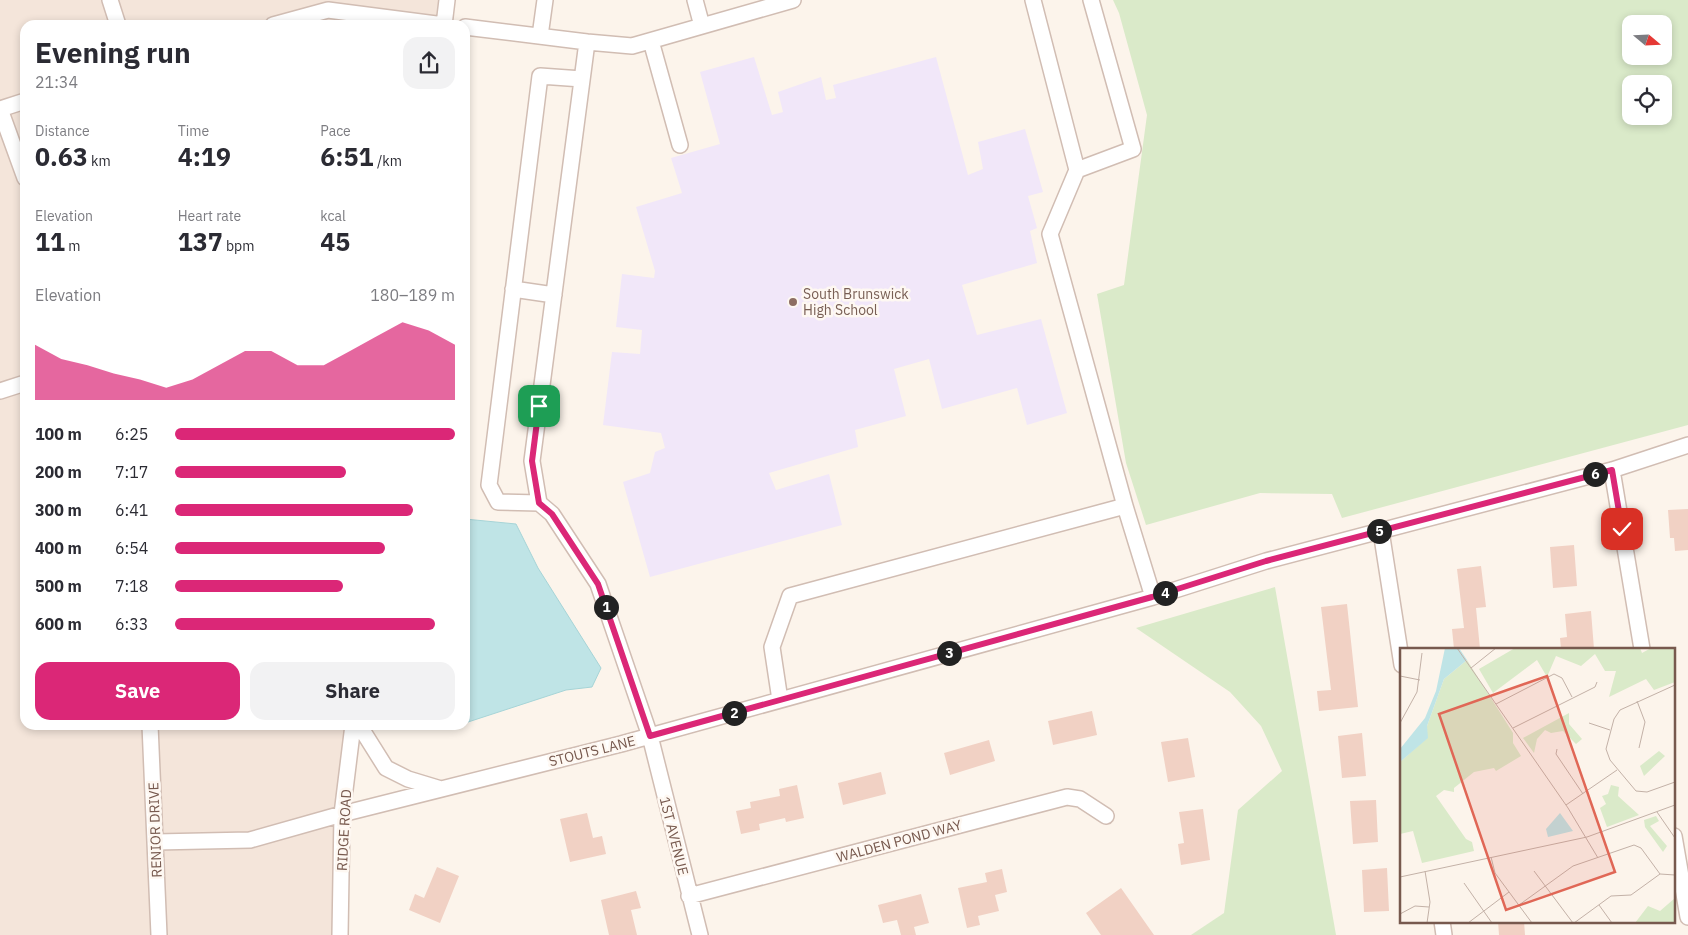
<!DOCTYPE html>
<html lang="en">
<head>
<meta charset="utf-8">
<style>
	body { margin:0; font-family:"IBM Plex Sans",sans-serif; background:#f2f2f3; color:#2b2b33; height:100vh; display:flex; flex-direction:column; font-size:19px; white-space:nowrap }
	* { box-sizing:border-box; margin:0 }
	p { font-size:16px; color:#7c7c81 }
	.icon { flex:none; width:28px; height:28px; fill:none; stroke:currentColor; stroke-width:2; stroke-linecap:round; stroke-linejoin:round }
	.map { position:relative; flex:1; overflow:hidden }
	.sheet { position:absolute; left:20px; top:20px; width:450px; height:710px; display:flex; flex-direction:column; background:#fff; border-radius:15px; box-shadow:0 2px 8px #0003 }
	.sheet>* { flex:none }
	.needle { width:32px; rotate:109deg }
	.fabs { position:absolute; left:1622px; top:15px; display:grid; gap:10px }
	.fabs a { display:grid; place-items:center; width:50px; height:50px; border-radius:10px; background:#fff; box-shadow:0 2px 8px #0003; font-size:25px }
	.pin { position:absolute; display:grid; place-items:center; width:42px; height:42px; color:#fff; margin:-21px; border-radius:10px; box-shadow:0 2px 8px #0006 }
	.km { position:absolute; width:25px; height:25px; margin:-12px; border-radius:50%; background:#222; color:#fff; font-size:14px; line-height:25px; text-align:center }
	.round { display:grid; place-items:center; flex:none; width:52px; height:52px; border-radius:15px; background:#f2f2f3 }
	.summary { display:flex; align-items:center; justify-content:space-between; height:85px; padding:0 15px }
	h1 { font-size:28px; font-weight:700; line-height:38px }
	.figures { display:grid; grid-template-columns:repeat(3,1fr); gap:8px; height:85px; padding:5px 15px }
	.figures div { display:grid; align-content:center }
	.figures b { font-size:25px; font-weight:700 }
	.figures small { font-size:14px; font-weight:400 }
	.figures p { font-size:14px }
	.chart { height:140px; padding:10px 15px }
	.chart p { display:flex; justify-content:space-between }
	.chart svg { width:100%; height:90px; margin-top:5px; fill:#db2777; opacity:.7 }
	.cta { display:flex; gap:10px; margin-top:auto; padding:10px 15px }
	.cta a { flex:1; height:58px; border-radius:15px; background:#db2777; color:#fff; font-size:20px; font-weight:700; line-height:58px; text-align:center }
	.cta a+a { background:#f2f2f3; color:#2b2b33 }
	ul { padding:0 15px; list-style:none; font-size:16px }
	li { display:grid; grid-template-columns:80px 60px 1fr; align-items:center; height:38px }
	li i { height:12px; border-radius:6px; background:#db2777 }
	.map>svg:first-child { display:block }
	.residential { fill:#f4e5da }
	.education { fill:#f1e7f9 }
	.green { fill:#daeac9; fill-rule:evenodd }
	.water { fill:#bfe4e6; stroke:#a6d4d7 }
	.building { fill:#f1d1c4 }
	.lines { fill:none; stroke-linecap:round; stroke-linejoin:round }
	.minor-casing { stroke:#d1bdb3; stroke-width:18 }
	.minor { stroke:#fff; stroke-width:15 }
	.route-casing { stroke:#fff; stroke-width:10 }
	.route { stroke:#db2777; stroke-width:6 }
	.education-dot { fill:#8d6e63; stroke:#fef8f2; stroke-width:2 }
	.labels { text-anchor:middle; dominant-baseline:central; stroke-width:5; stroke-linejoin:round; paint-order:stroke }
	.education-label { font-size:14px; fill:#785e54; stroke:#fef8f2; text-anchor:start }
	.street-label { font-size:14px; fill:#77594e; stroke:#fef8f2 }
	.inset-road { fill:none; stroke:#c3b1a7; stroke-width:1 }
	.view { fill:#e06756; fill-opacity:0.15; stroke:#e06756; stroke-width:2.5 }
	.inset-edge { fill:none; stroke:#77594e; stroke-width:2.5 }
</style>
</head>
<body>
<div class="map">
<svg width="1688" height="935" viewBox="0 0 1688 935">
	<rect width="100%" height="100%" fill="#fcf4eb"/>
	<path class="residential" d="M0,0H447L444,25H25V725H354L340,935H0Z"/>
	<path class="education" d="M754,57L772,115L783,112L778,92L821,77L826,100L836,98L833,85L936,57L968,175L983,169L978,142L1025,129L1043,192L1028,196L1037,228L1030,231L1037,263L962,285L977,335L1041,319L1067,413L1027,425L1017,388L942,409L929,359L894,369L906,416L855,430L858,447L769,473L776,490L829,474L842,525L650,577L623,482L650,473L655,452L665,448L661,433L603,425L612,352L640,354L642,330L616,327L622,274L654,278L655,271L636,207L682,193L671,158L720,144L700,72Z"/>
	<path class="green" d="M1113,0H1688V425L1342,518L1332,494L1260,493L1146,525L1126,463L1097,294L1124,285L1147,115L1119,13ZM1631,24H1664V56H1631ZM1631,84H1664V116H1631Z
		M1275,587L1336,935H1191L1224,913L1238,810L1282,771L1261,726L1230,692L1136,628Z"/>
	<path class="water" d="M465,519L516,524L538,568L601,668L592,687L566,690L465,723Z"/>
	<path class="building" d="M1688,509V550L1675,551L1674,538H1670L1668,510Z
		M1574,545L1577,586L1553,588L1550,547Z
		M1481,566L1486,607L1476,608L1480,649H1454L1452,629L1464,628L1457,569Z
		M1347,604L1358,707L1319,711L1317,691L1331,690L1321,607Z
		M1591,611L1594,649H1561L1560,638L1567,637L1565,614Z
		M1092,711L1097,735L1053,745L1048,721Z
		M1362,733L1366,776L1342,778L1338,736Z
		M1188,738L1195,777L1168,782L1161,742Z
		M989,740L995,761L950,775L944,753Z
		M881,772L886,794L843,805L838,783Z
		M797,785L804,818L786,822L785,818L759,824L760,830L741,834L736,811L751,808L750,802L780,796L779,789Z
		M1376,800L1378,842L1353,844L1350,801Z
		M1203,809L1210,860L1181,865L1178,844L1184,843L1179,812Z
		M587,813L593,838L602,836L606,854L570,862L560,819Z
		M437,867L459,876L440,923L409,910L415,894L424,898Z
		M1387,868L1389,911L1364,912L1362,870Z
		M1002,869L1007,892L995,895L999,911L978,916L980,925L967,928L958,888L987,882L985,873Z
		M1121,888L1154,935H1101L1086,913Z
		M636,891L641,908L631,910L637,935H609L601,900Z
		M921,894L929,923L914,927L916,935H901L897,920L883,923L878,905Z
		M1498,921H1524L1525,935H1499Z"/>
	<g class="lines">
		<defs>
			<path id="minor" d="M110,0L118,25
				M695,0L702,26
				M1033,0L1077,170L1050,234L1125,506L1153,597
				M273,25L328,10L444,25
				M444,25L447,0
				M465,27L587,42L532,461L539,503
				M540,36L545,0
				M651,41L680,145
				M587,42L632,46L793,0
				M582,79L540,76L489,485L498,502L539,503L552,514L598,584L650,736L700,935
				M0,109L25,178
				M0,109L25,101
				M1077,170L1133,149L1091,0
				M513,289L554,295
				M0,391L25,383
				M1612,470L1642,649
				M1381,531L1402,665
				M780,700L772,647L790,596L1125,506
				M150,725L159,935
				M359,725L386,768L408,779L441,789
				M1674,836L1688,917
				M156,842L250,840L342,814L621,744L1153,597L1266,561L1612,470L1688,445
				M689,896L1067,797L1080,799L1106,816
				M1442,921L1444,935
				M340,935L342,814L353,725"/>
		</defs>
		<use href="#minor" class="minor-casing"/>
		<use href="#minor" class="minor"/>
	</g>
	<g class="lines">
		<defs>
			<path id="route" d="M539,406L532,461L539,503L552,514L598,584L650,736L1152,597L1266,561L1612,470L1622,529"/>
		</defs>
		<use href="#route" class="route-casing"/>
		<use href="#route" class="route"/>
	</g>
	<circle class="education-dot" cx="793" cy="302" r="5"/>
	<g class="labels">
		<g class="education-label">
			<text x="803" y="294">South Brunswick<tspan x="803" dy="16">High School</tspan></text>
		</g>
		<g class="street-label">
			<text transform="translate(592 751) rotate(-14)">STOUTS LANE</text>
			<text transform="translate(155 830) rotate(-92)">RENIOR DRIVE</text>
			<text transform="translate(344 830) rotate(-87)">RIDGE ROAD</text>
			<text transform="translate(674 836) rotate(76)">1ST AVENUE</text>
			<text transform="translate(899 841) rotate(-15)">WALDEN POND WAY</text>
		</g>
	</g>
	<g transform="translate(1400 648)">
		<rect width="275" height="275" fill="#fcf4eb"/>
		<path d="M115,0H240L242,5L251,0H275V34L254,42L246,31L209,49L216,23H205L195,6L181,18L156,8L147,29L137,12L93,45L79,21ZM67,12L113,85V95L121,108L96,123L94,120L74,124L54,140V144L44,142L36,148L66,191L72,194L74,203L22,215L13,183L0,186V114L27,90V78L44,31ZM169,65V76L182,91L176,96L163,83L151,85L145,82L137,91L134,105L123,90ZM259,103L265,108L244,128L240,118ZM211,137L219,139L218,148L239,167L207,179L200,160L206,156L202,148L208,146ZM256,168L259,173L250,178L267,198L263,204L245,179L244,172ZM275,250V275H235L248,258L260,263Z" fill="#daeac9"/>
		<path d="M45,0H59L67,12L44,31L27,78L28,90L0,114V101L25,70L36,43ZM160,165L173,183L148,189L146,181Z" fill="#bfe4e6"/>
		<path class="inset-road" d="M57,0L168,160L198,210M71,20L96,0M0,28L20,32M275,37L220,62L214,71L206,101L210,112L236,143L247,144L275,134M237,53L245,74L239,100M96,56L154,26L162,30L172,49M0,75L17,44L22,5M189,75L210,82M113,80L195,39L197,34M275,87V105M157,101L156,106L183,146M166,157L217,122M257,164L275,190M91,209L95,225L132,275M25,223L30,254L27,275M134,223L173,275M0,229L187,189L275,157M64,235L92,275M119,257L173,218L234,197L241,200L260,226M199,257L212,275M0,266L15,258L29,259M68,275L109,244M174,275L211,248L231,247L260,226L275,227"/>
		<path class="view" d="M147,28L215,224L106,262L39,66Z"/>
		<rect width="275" height="275" class="inset-edge"/>
	</g>
</svg>
<div class="fabs">
<a><svg class="needle" viewBox="-14 -14 28 28"><path d="M0-13l5 13h-10z" fill="#e53935"/><path d="M0 13l5-13h-10z" fill="#7c7c81"/></svg></a>
<a><svg class="icon" aria-label="locate" viewBox="0 0 24 24"><circle cx="12" cy="12" r="6"/><path d="M12 2v4M12 18v4M2 12h4M18 12h4"/></svg></a>
</div>
<div class="pin" style="left:539px;top:406px;background:#1e9e55"><svg class="icon" aria-label="arrive" viewBox="0 0 24 24"><path d="M6 21V4h12l-3 4 3 4H6"/></svg></div>
<div class="pin" style="left:1622px;top:529px;background:#d93025"><svg class="icon" aria-label="check" viewBox="0 0 24 24"><path d="M5 12l5 5 9-10"/></svg></div>
<b class="km" style="left:606px;top:607px">1</b>
<b class="km" style="left:734px;top:713px">2</b>
<b class="km" style="left:949px;top:653px">3</b>
<b class="km" style="left:1165px;top:593px">4</b>
<b class="km" style="left:1379px;top:531px">5</b>
<b class="km" style="left:1595px;top:474px">6</b>
<section class="sheet">
<div class="summary"><div><h1>Evening run</h1><p>21:34</p></div><a class="round"><svg class="icon" aria-label="share" viewBox="0 0 24 24"><path d="M12 15V3M7 8l5-5 5 5M5 13v7h14v-7"/></svg></a></div>
<div class="figures">
<div><p>Distance</p><b>0.63<small> km</small></b></div>
<div><p>Time</p><b>4:19</b></div>
<div><p>Pace</p><b>6:51<small> /km</small></b></div>
</div>
<div class="figures">
<div><p>Elevation</p><b>11<small> m</small></b></div>
<div><p>Heart rate</p><b>137<small> bpm</small></b></div>
<div><p>kcal</p><b>45</b></div>
</div>
<div class="chart"><p><span>Elevation</span>180–189 m</p>
<svg viewBox="0 0 160 44" preserveAspectRatio="none"><path d="M0 44V17L10 24L20 27L30 31L40 34L50 38L60 34L70 27L80 20L90 20L100 27L110 27L120 20L130 13L140 6L150 10L160 17V44z"/></svg>
</div>
<ul>
<li><b>100 m</b>6:25<i style="width:100%"></i></li>
<li><b>200 m</b>7:17<i style="width:61%"></i></li>
<li><b>300 m</b>6:41<i style="width:85%"></i></li>
<li><b>400 m</b>6:54<i style="width:75%"></i></li>
<li><b>500 m</b>7:18<i style="width:60%"></i></li>
<li><b>600 m</b>6:33<i style="width:93%"></i></li>
</ul>
<div class="cta"><a>Save</a><a>Share</a></div>
</section>
</div>
</body>
</html>
